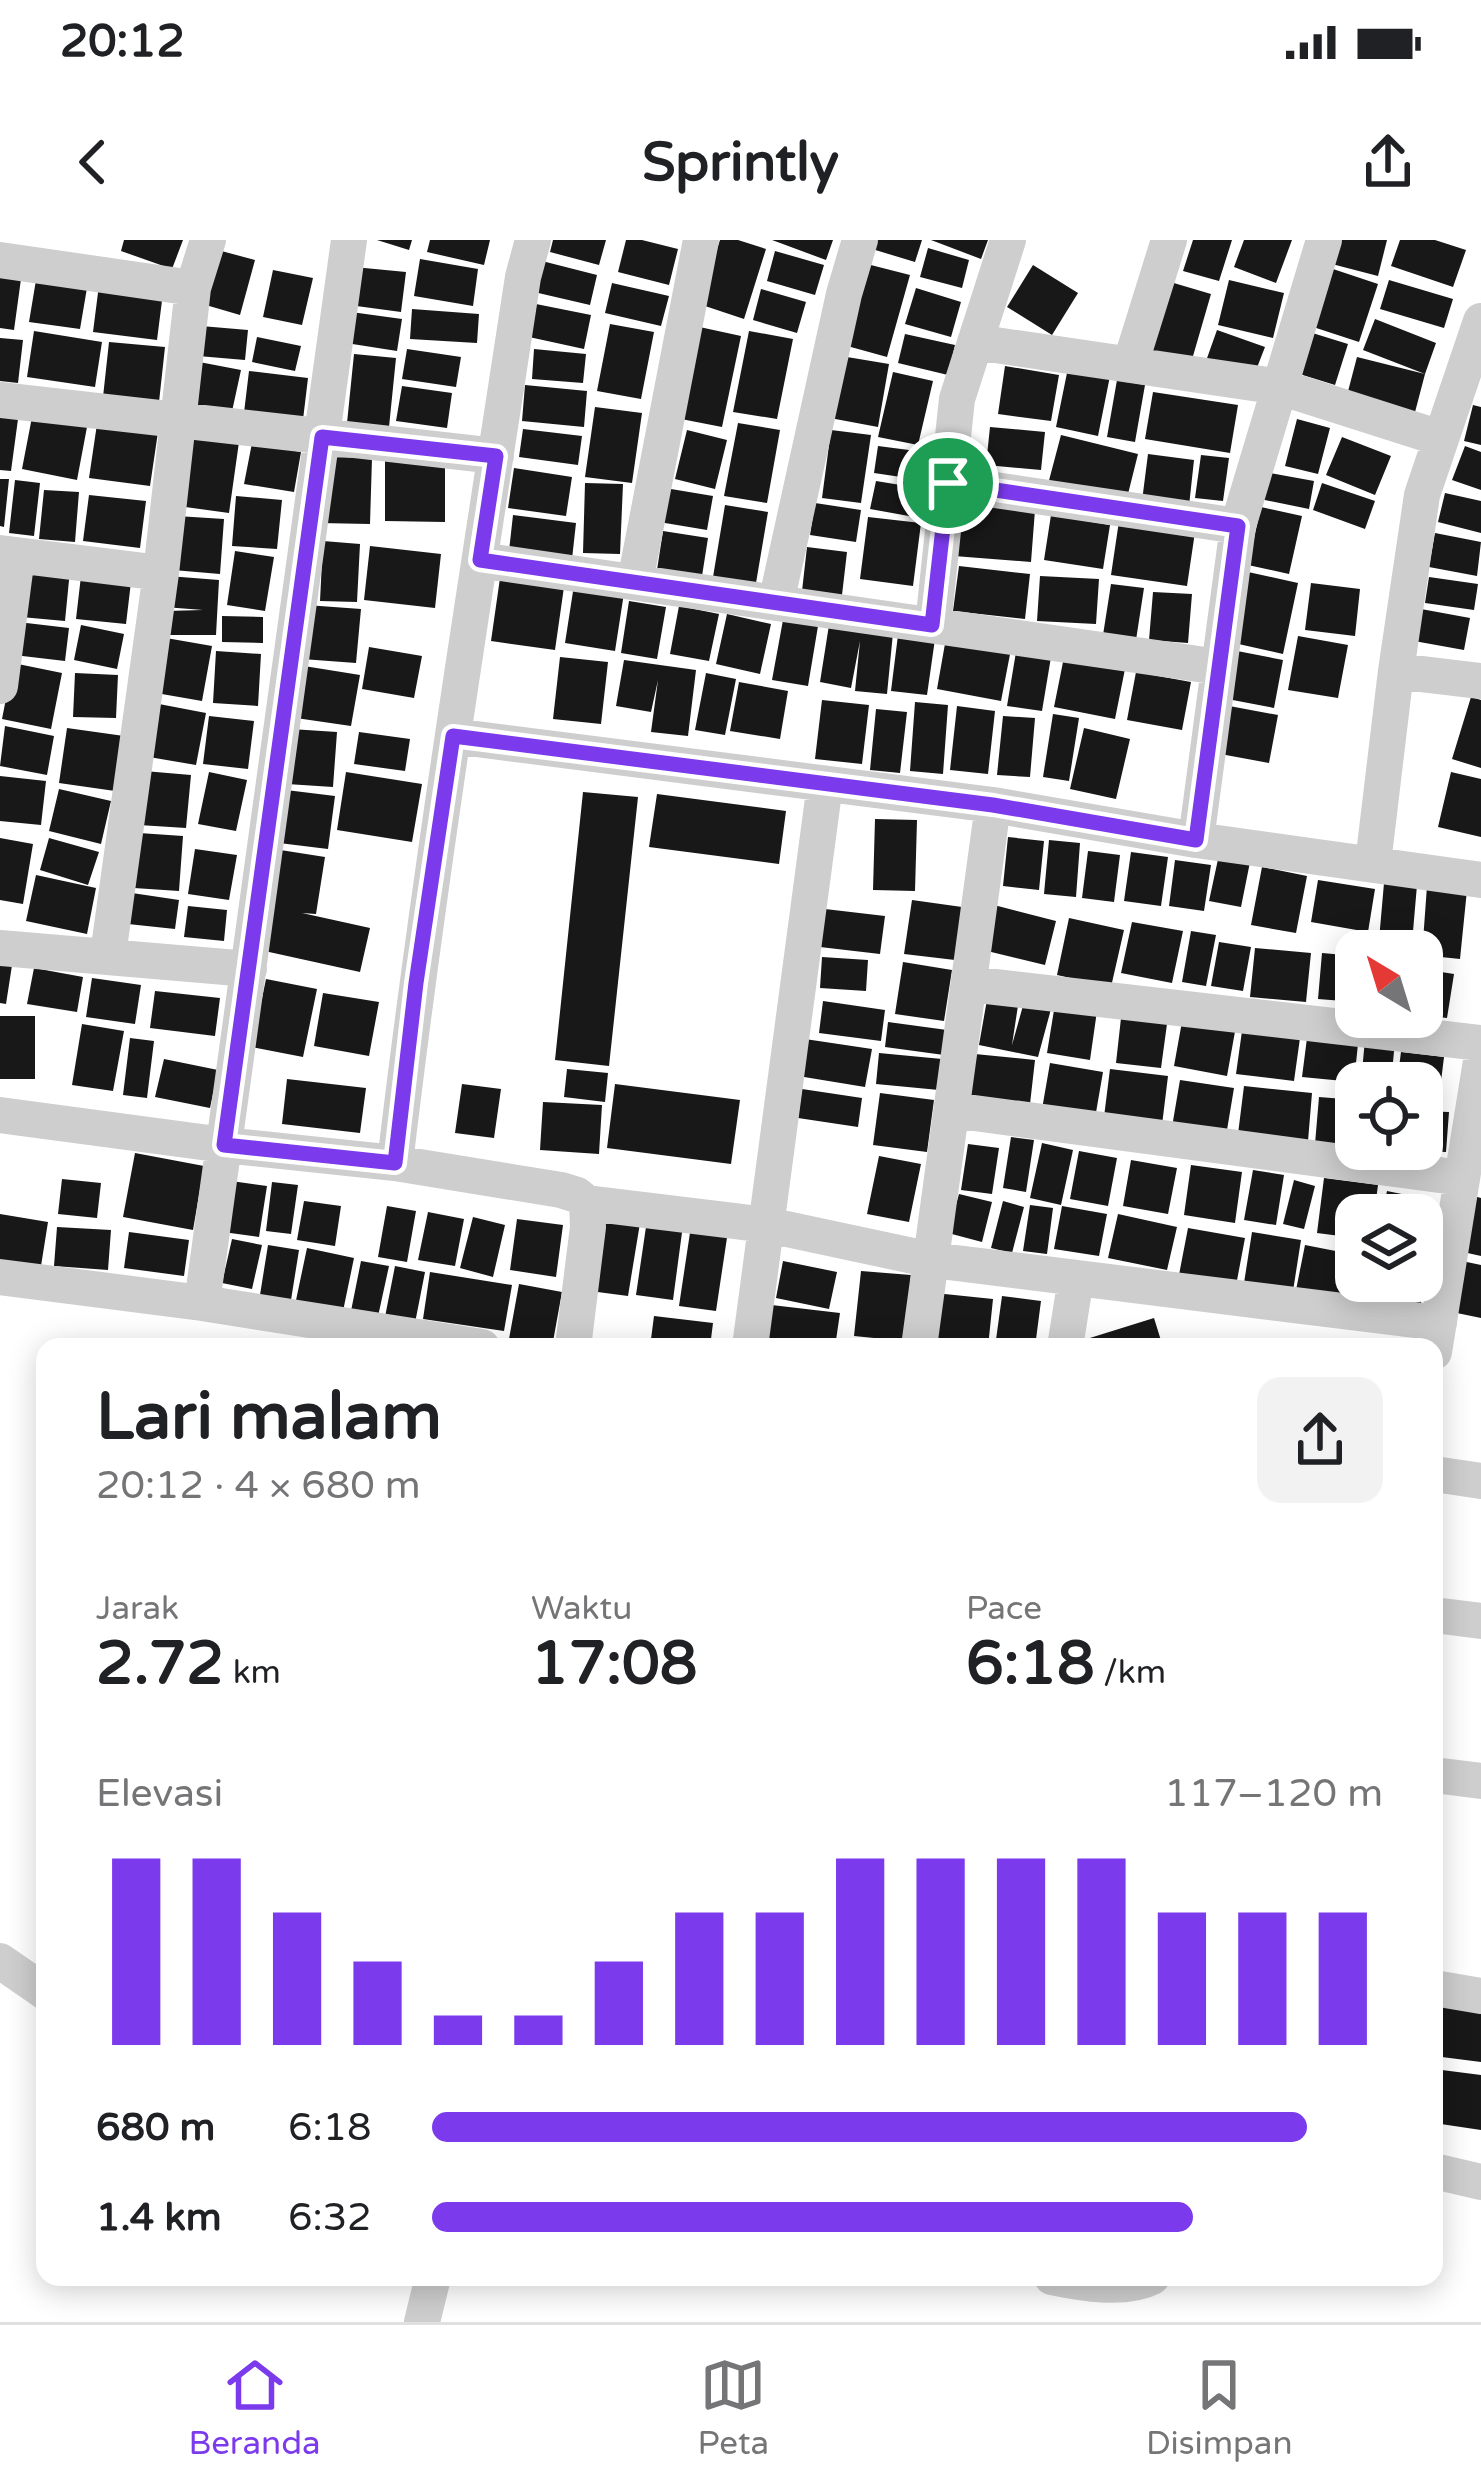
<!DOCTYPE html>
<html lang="id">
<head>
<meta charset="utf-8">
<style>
	body { margin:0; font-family:"Varela Round",sans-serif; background:#f2f2f2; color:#202124; height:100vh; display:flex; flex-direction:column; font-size:45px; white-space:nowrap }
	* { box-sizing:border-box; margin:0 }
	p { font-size:39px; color:#757577 }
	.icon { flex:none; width:66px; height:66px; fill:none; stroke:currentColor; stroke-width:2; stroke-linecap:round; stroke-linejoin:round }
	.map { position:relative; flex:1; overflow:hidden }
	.sheet { position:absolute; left:36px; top:1098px; width:1407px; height:948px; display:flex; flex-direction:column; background:#fff; border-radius:24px; box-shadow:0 6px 30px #0003 }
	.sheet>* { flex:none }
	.needle { width:78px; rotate:322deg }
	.controls { position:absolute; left:1335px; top:690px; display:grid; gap:24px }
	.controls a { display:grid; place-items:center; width:108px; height:108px; border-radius:24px; background:#fff; box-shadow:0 6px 30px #0003; font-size:60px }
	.pin { position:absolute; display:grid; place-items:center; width:102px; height:102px; color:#fff; margin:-51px; border:6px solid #fff; border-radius:50%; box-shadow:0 3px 12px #0007 }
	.round { display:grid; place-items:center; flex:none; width:126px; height:126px; border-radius:24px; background:#f2f2f2 }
	.headline { display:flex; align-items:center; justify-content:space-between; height:204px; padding:0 60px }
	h1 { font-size:66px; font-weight:700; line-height:90px }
	.stats { display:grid; grid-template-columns:repeat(3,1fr); gap:18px; height:204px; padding:12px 60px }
	.stats div { display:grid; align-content:center }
	.stats b { font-size:60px; font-weight:700 }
	.stats small { font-size:33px; font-weight:400 }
	.stats p { font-size:33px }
	.chart { height:336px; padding:24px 60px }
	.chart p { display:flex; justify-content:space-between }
	.chart svg { width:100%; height:216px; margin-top:12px; stroke:#7c3aed; stroke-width:6 }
	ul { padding:0 60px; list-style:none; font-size:39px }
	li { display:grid; grid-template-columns:192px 144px 1fr; align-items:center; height:90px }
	li i { height:30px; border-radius:15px; background:#7c3aed }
	.status { display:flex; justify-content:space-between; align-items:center; height:84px; padding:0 60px; background:#fff; direction:ltr }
	.status svg { height:33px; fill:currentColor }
	header { display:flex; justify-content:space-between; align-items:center; height:156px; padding:0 60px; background:#fff; font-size:54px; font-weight:700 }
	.tabs { display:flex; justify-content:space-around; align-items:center; height:168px; border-top:3px solid #e0e0e0; background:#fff; font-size:33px; color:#757577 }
	.tabs a { display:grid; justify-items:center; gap:6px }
	.tabs .current { color:#7c3aed }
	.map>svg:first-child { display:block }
	.building { fill:#181818 }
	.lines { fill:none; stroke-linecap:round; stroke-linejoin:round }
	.street { stroke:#cecece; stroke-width:36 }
	.route-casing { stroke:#fff; stroke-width:24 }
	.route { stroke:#7c3aed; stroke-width:15 }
</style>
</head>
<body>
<div class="status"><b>20:12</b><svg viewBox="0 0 49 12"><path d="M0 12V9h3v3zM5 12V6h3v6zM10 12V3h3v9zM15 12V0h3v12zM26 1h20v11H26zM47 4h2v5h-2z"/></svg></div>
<header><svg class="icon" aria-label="back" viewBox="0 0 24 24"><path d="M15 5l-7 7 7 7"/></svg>Sprintly<svg class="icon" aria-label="share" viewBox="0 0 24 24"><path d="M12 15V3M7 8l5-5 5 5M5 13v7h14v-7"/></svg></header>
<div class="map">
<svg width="1481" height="2082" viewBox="0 0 1481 2082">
	<rect width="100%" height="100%" fill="#fff"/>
	<path class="building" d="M124,0H183L172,29L121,11Z
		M377,0H412L409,10Z
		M430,0H490L484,25L427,12Z
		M553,0H606L599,25L550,12Z
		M626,0H642L678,9L669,45L618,32Z
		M720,0H738L766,9L744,79L699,64Z
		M772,0H833L826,20Z
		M875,0H922L915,22L872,9Z
		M931,0H988L981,19Z
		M1193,0H1232L1219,41L1183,31Z
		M1244,0H1292L1276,43L1234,27Z
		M1334,0H1387L1378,36L1328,23Z
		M1400,0H1435L1466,10L1453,47L1391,26Z
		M928,8L969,20L962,48L920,37Z
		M214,9L255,20L240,75L199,63Z
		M775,11L824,25L815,55L767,41Z
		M420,19L478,29L473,66L414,56Z
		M542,21L597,35L590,65L534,52Z
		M863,23L910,35L887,117L840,104Z
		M1033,25L1078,53L1052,95L1007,67Z
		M1324,26L1378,44L1359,102L1304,84Z
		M354,27L406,32L401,72L349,65Z
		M273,30L313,38L302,85L263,77Z
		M37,34L88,42L80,89L29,82Z
		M0,37L21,39L14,90L0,88Z
		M100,37L164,45L157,100L93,92Z
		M1229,40L1284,53L1273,98L1218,85Z
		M1389,40L1453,59L1444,88L1380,69Z
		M1167,41L1211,54L1191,123L1148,110Z
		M612,43L669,56L661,86L605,73Z
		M916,48L961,62L951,97L905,84Z
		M761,49L806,62L797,93L753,80Z
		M536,64L591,75L584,109L529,97Z
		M412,69L479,74L477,103L410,99Z
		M351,72L402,79L397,111L346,103Z
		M1375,79L1436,103L1425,134L1363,110Z
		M610,84L654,92L641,159L597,151Z
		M201,86L248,90L245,120L198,116Z
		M695,86L741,96L722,187L676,178Z
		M1217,90L1265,107L1253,138L1206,121Z
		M34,91L102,102L95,147L27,137Z
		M749,91L793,99L777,179L733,172Z
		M1306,91L1348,104L1335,145L1293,132Z
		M905,94L955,105L948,135L898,123Z
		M257,97L301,106L295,131L252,122Z
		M0,98L23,100L18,143L0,141Z
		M109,102L165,107L159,162L103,157Z
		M407,109L461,117L456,147L402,139Z
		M534,109L586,114L583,143L532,139Z
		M354,114L396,118L389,187L347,183Z
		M841,116L889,124L878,187L830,178Z
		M1357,117L1425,134L1414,176L1346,159Z
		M194,121L241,130L231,176L185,167Z
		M1005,126L1059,135L1051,181L998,174Z
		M1068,128L1110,136L1098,196L1056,187Z
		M249,131L308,138L302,188L243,181Z
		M893,132L933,141L918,205L878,197Z
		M1117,140L1145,145L1135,202L1107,197Z
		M525,145L587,151L584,187L522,181Z
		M402,146L452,153L447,188L396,181Z
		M1153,152L1238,165L1230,213L1145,199Z
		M1473,165L1481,167V205L1464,201Z
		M595,167L642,173L632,243L585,237Z
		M0,177L18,179L11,231L0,230Z
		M32,177L87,187L77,240L22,229Z
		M1297,179L1330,188L1318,234L1285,226Z
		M738,183L780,190L767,263L724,256Z
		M97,184L158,192L150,246L89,238Z
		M990,187L1045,192L1041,230L986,225Z
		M523,189L582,196L578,225L519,217Z
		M687,190L727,200L715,249L675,239Z
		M831,190L871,195L861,263L822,258Z
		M189,195L239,202L229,273L178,266Z
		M1061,195L1138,214L1125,266L1047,248Z
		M1342,197L1391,216L1375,255L1326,235Z
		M252,203L301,212L294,252L244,244Z
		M878,206L932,213L928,241L874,233Z
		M1465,206L1481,212V250L1452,240Z
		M1148,214L1194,220L1189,266L1142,261Z
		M1201,215L1229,218L1223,261L1195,258Z
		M320,217L372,218L370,284L319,283Z
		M385,218L445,219V282L385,281Z
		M514,228L572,237L566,276L508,268Z
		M1265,232L1314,241L1309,269L1260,259Z
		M0,239H9L4,287L0,286Z
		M15,240L40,243L34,296L9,293Z
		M876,241L925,249L920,278L870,269Z
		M585,243L623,244L620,314L583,313Z
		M1322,243L1375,261L1365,289L1313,270Z
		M665,248L713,256L707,290L659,282Z
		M44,250L79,252L75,302L39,299Z
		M1445,253L1481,261V293L1438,282Z
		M89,255L146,261L140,308L83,301Z
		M236,256L282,260L277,309L232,306Z
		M815,263L861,270L856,302L810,295Z
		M959,264L1035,270L1031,322L954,316Z
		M725,265L768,272L756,343L713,337Z
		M1261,267L1302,276L1289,334L1248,325Z
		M513,275L576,283L572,319L509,311Z
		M1051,275L1110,285L1103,329L1044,320Z
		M177,276L224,279L220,334L173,330Z
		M868,277L921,283L913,346L860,339Z
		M1119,281L1195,292L1187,346L1111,335Z
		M663,291L708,298L702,336L657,330Z
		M1435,293L1481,302L1477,336L1429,327Z
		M323,301L360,304L357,362L320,361Z
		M370,306L441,314L435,368L364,360Z
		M807,307L847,312L842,355L802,351Z
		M235,311L274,317L265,371L227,365Z
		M26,326L70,330L65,381L21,377Z
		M959,326L1030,334L1025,379L953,371Z
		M1248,332L1298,343L1283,414L1234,403Z
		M81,336L131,342L126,384L76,379Z
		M168,336L219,340L216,395H166V371L203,370L164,367Z
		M1040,336L1099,339L1096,384L1037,381Z
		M1429,337L1478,344L1474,370L1425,363Z
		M500,338L564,347L555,410L491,401Z
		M1311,343L1360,349L1355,396L1305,390Z
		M1111,344L1144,348L1136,400L1103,395Z
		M574,345L624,353L615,411L565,403Z
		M1153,352L1192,354L1188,403L1149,400Z
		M629,361L666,367L657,419L621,413Z
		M306,365L361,369L356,423L302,419Z
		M679,366L719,374L709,421L670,414Z
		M1421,369L1470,378L1464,410L1414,401Z
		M727,374L771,384L760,434L716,424Z
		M222,376L263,377V403L222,402Z
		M783,380L818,386L808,446L772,440Z
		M18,382L69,388L65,421L14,415Z
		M81,385L124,394L117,429L74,420Z
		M829,385L893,393L887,454L855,451L860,401L851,448L820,442Z
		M898,395L935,399L927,455L891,451Z
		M1298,396L1348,405L1338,458L1288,450Z
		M166,398L212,406L202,461L156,453Z
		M946,398L1011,409L1001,461L937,449Z
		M369,407L422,416L414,458L362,449Z
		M1232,410L1283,420L1274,468L1222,458Z
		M216,411L261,414L258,466L213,463Z
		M1016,412L1051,417L1042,471L1007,466Z
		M560,417L608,422L601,484L553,479Z
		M1064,417L1125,429L1115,479L1054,467Z
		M624,420L696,430L688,496L651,492L658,440L651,472L616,466Z
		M13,423L62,433L51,489L2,479Z
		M304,426L360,435L351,486L296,478Z
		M1136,432L1191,442L1182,490L1127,480Z
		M75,433L118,435L116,478L73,477Z
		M706,433L736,439L725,495L695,490Z
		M739,442L788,451L780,499L730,491Z
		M1471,457L1481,460V528L1452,519Z
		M822,460L869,465L862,524L815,519Z
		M915,462L948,465L943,534L910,531Z
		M159,464L206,473L196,525L149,517Z
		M1224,465L1278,475L1269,523L1215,513Z
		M957,466L995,471L988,534L950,530Z
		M876,469L907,472L900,533L870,530Z
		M1053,474L1079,478L1069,541L1043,537Z
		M209,476L254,481L248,529L203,524Z
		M1003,476L1035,478L1030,537L997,535Z
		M5,486L54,496L47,535L0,526Z
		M67,488L124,496L115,551L59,543Z
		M1084,488L1130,499L1116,559L1070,549Z
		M291,489L337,492L333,547L287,544Z
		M359,492L410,499L405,531L354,524Z
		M144,531L191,535L186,588L139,585Z
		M209,532L247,540L236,591L198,584Z
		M346,532L422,544L412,602L337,590Z
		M1451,532L1481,539V597L1438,587Z
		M0,536L46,541L41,585L0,581Z
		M59,549L111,561L101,604L49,591Z
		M286,550L335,556L328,609L279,603Z
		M583,552L638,557L609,826L555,820Z
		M657,554L786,571L779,624L649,607Z
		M875,579L917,580L915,651L873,650Z
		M139,593L183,596L179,651L134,648Z
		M1008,597L1044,601L1039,650L1003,646Z
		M0,598L33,604L23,664L0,660Z
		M49,598L99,612L88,645L40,630Z
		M1049,600L1080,603L1076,657L1044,654Z
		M195,609L237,615L229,660L188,654Z
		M274,609L325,617L316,674L302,673L370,688L360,732L260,710Z
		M1220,610L1251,617L1241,667L1209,661Z
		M1088,611L1120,615L1114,662L1082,658Z
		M1131,612L1168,617L1161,666L1124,661Z
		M1175,620L1211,625L1204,671L1169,666Z
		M1262,627L1307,636L1296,693L1251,685Z
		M36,635L96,648L87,694L26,681Z
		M1318,640L1375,649L1368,692L1311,682Z
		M1384,643L1417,645L1412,703L1379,700Z
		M1427,646L1467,650L1460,719L1422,715Z
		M132,653L179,660L175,689L128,684Z
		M912,660L962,667L955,720L904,714Z
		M994,665L1056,681L1045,725L983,710Z
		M188,666L227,670L224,701L184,697Z
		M825,669L885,676L880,714L820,707Z
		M1069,678L1124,690L1111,747L1057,735Z
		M1132,682L1183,691L1172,743L1121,733Z
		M1191,691L1216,695L1206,746L1182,742Z
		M1219,702L1251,707L1243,751L1211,746Z
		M1255,708L1311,713L1306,762L1250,757Z
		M1322,713L1356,716V762L1318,759Z
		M0,717L13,719L6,764L0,763Z
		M822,717L868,720L866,751L820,748Z
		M903,722L952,730L944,781L895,774Z
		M34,728L83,737L77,772L27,764Z
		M1422,729L1454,734L1447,778L1422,775Z
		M92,738L141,745L135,784L86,777Z
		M266,739L317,749L303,817L252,807Z
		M155,751L220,758L215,796L150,788Z
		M323,753L379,762L369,816L314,806Z
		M988,754L1019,759L1012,805L1024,762L1051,769L1038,817L979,805Z
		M823,761L885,770L881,801L819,793Z
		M1055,764L1097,771L1090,820L1047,813Z
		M0,776H35V839H0Z
		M1183,776L1236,786L1227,836L1174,826Z
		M1121,778L1167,784L1161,828L1116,823Z
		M888,782L947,790L944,815L885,807Z
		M82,784L124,791L113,851L72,845Z
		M1242,791L1300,798L1294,841L1236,834Z
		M130,798L154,801L147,858L123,855Z
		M1307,798L1358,804L1354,842L1302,837Z
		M805,799L872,809L865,847L798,836Z
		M1365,799L1395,801L1391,843H1361Z
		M1401,812L1444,817L1438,866L1422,864V843H1397Z
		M879,813L942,819L939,850L876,844Z
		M975,814L1035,820L1030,864L970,857Z
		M164,819L218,830L210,868L155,857Z
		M1050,823L1103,832L1094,884L1041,875Z
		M567,829L608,833L605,862L564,857Z
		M1110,829L1168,836L1162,885L1104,877Z
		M287,839L366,848L360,893L282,884Z
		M1180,840L1234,848L1226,896L1172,887Z
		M462,844L501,849L494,898L455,893Z
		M615,844L740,860L731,924L607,908Z
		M1244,846L1312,853L1308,901L1238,894Z
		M802,849L862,858L858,887L798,878Z
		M880,853L934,860L927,912L873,905Z
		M1319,857L1356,860L1354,908L1315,904Z
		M543,862L602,865L599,914L540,910Z
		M1422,871L1449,872L1446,912L1422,911Z
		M1011,897L1034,900L1026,952L1003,948Z
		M1042,903L1073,910L1061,965L1030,958Z
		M968,904L999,908L992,954L961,950Z
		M1079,911L1117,918L1108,966L1070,959Z
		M135,913L204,926L193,990L123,977Z
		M879,916L921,924L909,982L867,974Z
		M1131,920L1177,928L1168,974L1123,966Z
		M1191,925L1242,932L1235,983L1184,975Z
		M1253,930L1284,935L1276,985L1244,980Z
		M1324,938L1378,945L1374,975H1356V998L1317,993Z
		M62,939L101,943L97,978L58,974Z
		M1294,940L1315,946L1304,989L1283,984Z
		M231,941L267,946L259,997L223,992Z
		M272,942L298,945L291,994L266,991Z
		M1387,951L1431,960L1424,992L1422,975H1382Z
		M959,954L992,962L982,1002L948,993Z
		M1474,956L1481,958V1016L1463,1012Z
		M304,961L341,966L335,1006L297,1000Z
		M1003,961L1024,967L1012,1013L991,1008Z
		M1030,965L1053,968L1047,1014L1023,1011Z
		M387,966L416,971L407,1022L378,1017Z
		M1062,966L1107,974L1099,1016L1054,1009Z
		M603,971L641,977L628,1056L590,1051Z
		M428,972L464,979L455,1026L418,1020Z
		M0,974L48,982L41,1026L0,1020Z
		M1118,974L1177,987L1167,1030L1108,1018Z
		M473,977L505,985L493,1037L460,1028Z
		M517,979L563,985L556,1037L510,1030Z
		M647,980L683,985L673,1060L636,1055Z
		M691,986L728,991L716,1071L679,1066Z
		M57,987L111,990L108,1030L54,1026Z
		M1188,988L1245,998L1235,1051L1178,1040Z
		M129,992L189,1000L184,1036L124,1028Z
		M1252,992L1301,1000L1293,1051L1244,1043Z
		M232,999L262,1005L252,1049L222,1043Z
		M268,1005L299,1010L291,1060L260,1055Z
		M1305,1005L1356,1015L1350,1065L1295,1055Z
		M307,1008L354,1018L342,1076L295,1065Z
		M361,1021L389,1026L377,1081L350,1076Z
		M783,1021L837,1032L829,1069L776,1058Z
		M1462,1021L1481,1025V1078L1452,1072Z
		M395,1026L425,1032L415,1083L385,1077Z
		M861,1031L911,1035L904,1101L854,1096Z
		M430,1032L512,1045L504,1091L423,1079Z
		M1369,1041H1424L1419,1077L1365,1069Z
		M519,1044L562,1052L552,1107L509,1099Z
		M935,1053L993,1059L988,1107H929Z
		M1002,1056L1041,1061L1035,1107H995Z
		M763,1064L840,1073L835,1107H757Z
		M654,1076L713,1083L710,1107H650Z
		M1154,1078L1163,1107H1078L1077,1102Z
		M1434,1762L1481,1769V1822L1434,1816Z
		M1434,1829L1481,1835V1890L1434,1883Z"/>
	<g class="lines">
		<path class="street" d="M0,20L193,48
			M975,102L1280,147L1440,198
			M1130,125L1169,0
			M0,160L496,216
			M948,243L1238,286
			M0,313L161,333
			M480,320L1219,427
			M635,342L701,0
			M776,363L844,54L860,0
			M933,385L957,159L1008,0
			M1396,431L1481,441
			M0,446L17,316
			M453,496L993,565L1196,600L1481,640
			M1196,600L1238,286L1324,0
			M1373,623L1396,431L1422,255L1481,81
			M0,708L249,729
			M108,715L161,333L193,48L208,0
			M969,744L1481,803
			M952,870L1462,938
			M0,875L224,905L395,923L561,950L577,955L587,963L768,985L932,1020L1439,1083
			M395,923C430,627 478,332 523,37L533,0
			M0,1037L202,1063L482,1107
			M202,1063L349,0
			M573,1107L588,987L587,963
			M750,1107L825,544
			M919,1107L993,565
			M1065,1107L1076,1038
			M1434,1112L1481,821
			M1434,1234L1481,1241
			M1434,1375L1481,1381
			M1434,1535L1481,1541
			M0,1721L45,1752
			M1434,1748L1481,1756
			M1434,1931L1481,1942
			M1052,2037C1081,2043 1125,2051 1152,2037
			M422,2082L433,2037"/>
	</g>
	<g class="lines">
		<defs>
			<path id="route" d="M322,197L496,216L480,320L932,385L948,243L1238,286L1196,600L993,565L453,496L416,743L395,923L224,905Z"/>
		</defs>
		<use href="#route" class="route-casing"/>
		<use href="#route" class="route"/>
	</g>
</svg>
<div class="controls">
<a><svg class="needle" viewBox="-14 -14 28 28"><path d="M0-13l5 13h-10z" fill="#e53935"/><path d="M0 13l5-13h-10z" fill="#757577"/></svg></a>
<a><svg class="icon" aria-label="locate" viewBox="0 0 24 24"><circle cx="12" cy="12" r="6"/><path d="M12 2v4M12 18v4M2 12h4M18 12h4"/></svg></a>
<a><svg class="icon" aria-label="layers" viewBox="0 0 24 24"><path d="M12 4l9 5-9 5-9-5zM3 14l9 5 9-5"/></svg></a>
</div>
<div class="pin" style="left:948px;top:243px;background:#1e9e55"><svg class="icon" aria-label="arrive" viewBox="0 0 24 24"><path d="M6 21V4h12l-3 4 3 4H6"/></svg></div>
<section class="sheet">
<div class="headline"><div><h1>Lari malam</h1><p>20:12 · 4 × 680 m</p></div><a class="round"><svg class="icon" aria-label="share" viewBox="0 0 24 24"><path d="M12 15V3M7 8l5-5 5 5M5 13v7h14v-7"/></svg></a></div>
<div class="stats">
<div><p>Jarak</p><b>2.72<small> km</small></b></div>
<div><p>Waktu</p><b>17:08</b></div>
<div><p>Pace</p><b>6:18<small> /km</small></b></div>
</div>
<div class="chart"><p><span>Elevasi</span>117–120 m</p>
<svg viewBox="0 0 160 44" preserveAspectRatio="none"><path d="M5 44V6M15 44V6M25 44V17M35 44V27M45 44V38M55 44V38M65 44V27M75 44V17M85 44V17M95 44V6M105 44V6M115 44V6M125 44V6M135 44V17M145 44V17M155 44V17"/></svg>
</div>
<ul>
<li><b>680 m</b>6:18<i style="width:92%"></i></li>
<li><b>1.4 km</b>6:32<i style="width:80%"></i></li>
</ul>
</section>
</div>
<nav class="tabs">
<a class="current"><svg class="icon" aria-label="home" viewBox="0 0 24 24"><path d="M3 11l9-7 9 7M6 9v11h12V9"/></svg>Beranda</a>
<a><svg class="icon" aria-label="map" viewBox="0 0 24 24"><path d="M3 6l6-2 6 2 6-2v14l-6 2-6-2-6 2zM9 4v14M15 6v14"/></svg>Peta</a>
<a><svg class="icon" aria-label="saved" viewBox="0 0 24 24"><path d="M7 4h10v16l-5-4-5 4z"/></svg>Disimpan</a>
</nav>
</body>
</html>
